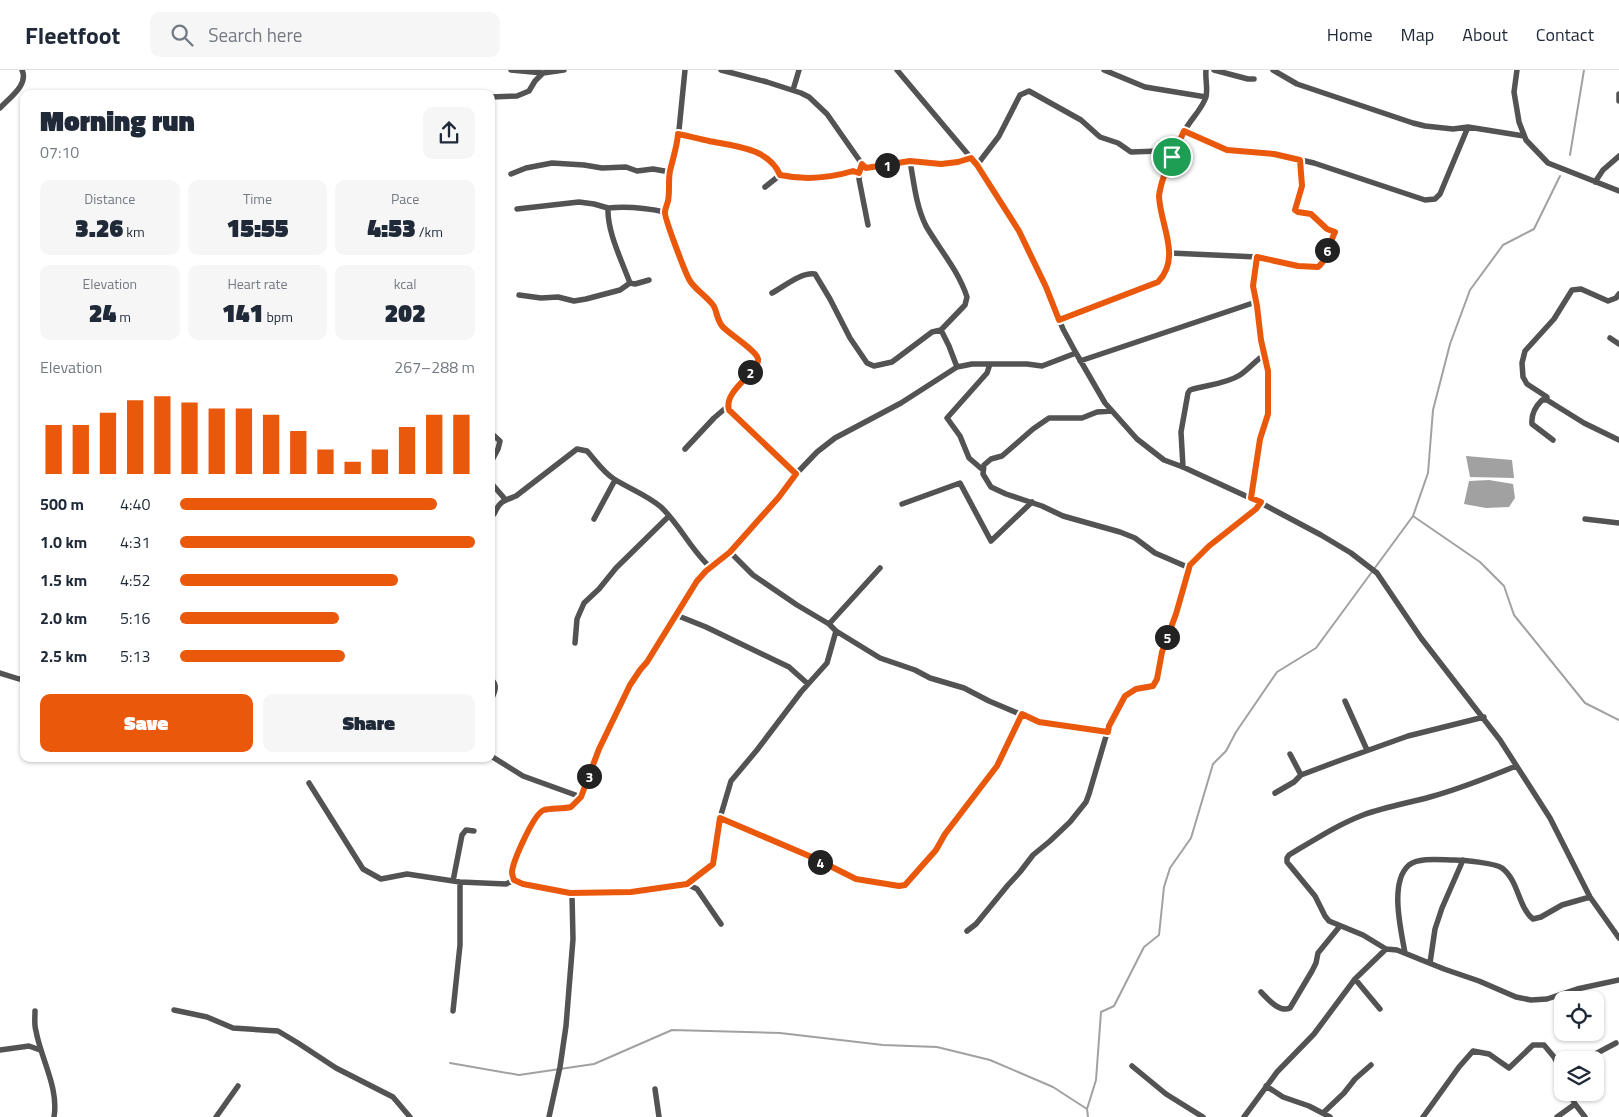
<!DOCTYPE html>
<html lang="en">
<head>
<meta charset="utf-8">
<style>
	body { margin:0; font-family:"Titillium Web",sans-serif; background:#f6f6f7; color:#1f2937; height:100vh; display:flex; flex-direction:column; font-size:19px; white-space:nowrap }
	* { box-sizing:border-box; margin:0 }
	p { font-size:16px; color:#747a83 }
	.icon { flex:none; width:28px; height:28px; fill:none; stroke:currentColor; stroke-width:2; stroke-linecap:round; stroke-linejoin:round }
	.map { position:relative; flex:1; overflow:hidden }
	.panel { position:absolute; left:20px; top:20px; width:475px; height:672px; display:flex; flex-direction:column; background:#fff; border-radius:10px; box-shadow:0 1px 4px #0004 }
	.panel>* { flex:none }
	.tools { position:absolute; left:1554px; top:921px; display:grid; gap:10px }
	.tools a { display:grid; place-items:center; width:50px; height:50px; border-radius:10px; background:#fff; box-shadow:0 1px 4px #0004; font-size:25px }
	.pin { position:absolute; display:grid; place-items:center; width:42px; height:42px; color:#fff; margin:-21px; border:2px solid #fff; border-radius:50%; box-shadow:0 1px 5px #0007 }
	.km { position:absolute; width:25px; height:25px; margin:-12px; border-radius:50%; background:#222; color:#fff; font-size:14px; line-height:25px; text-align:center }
	.round { display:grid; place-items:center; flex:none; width:52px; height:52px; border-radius:10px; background:#f6f6f7 }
	.overview { display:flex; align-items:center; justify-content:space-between; height:85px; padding:0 20px }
	h1 { font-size:28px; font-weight:800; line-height:38px }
	.metrics { display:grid; grid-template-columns:repeat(3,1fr); gap:8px; height:85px; padding:5px 20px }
	.metrics div { display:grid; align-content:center; border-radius:10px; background:#f6f6f7; text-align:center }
	.metrics b { font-size:25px; font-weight:800 }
	.metrics small { font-size:14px; font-weight:400 }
	.metrics p { font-size:14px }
	.chart { height:140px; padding:10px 20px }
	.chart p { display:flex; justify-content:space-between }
	.chart svg { width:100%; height:90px; margin-top:5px; stroke:#ea580c; stroke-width:6 }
	.primary-button { display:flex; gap:10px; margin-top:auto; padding:10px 20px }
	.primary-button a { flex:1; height:58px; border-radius:10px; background:#ea580c; color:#fff; font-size:20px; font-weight:800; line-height:58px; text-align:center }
	.primary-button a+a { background:#f6f6f7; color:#1f2937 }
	ul { padding:0 20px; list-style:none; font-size:16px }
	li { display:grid; grid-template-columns:80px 60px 1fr; align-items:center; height:38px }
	li i { height:12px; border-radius:6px; background:#ea580c }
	header { display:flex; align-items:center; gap:30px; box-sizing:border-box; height:70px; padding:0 25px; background:#fff; border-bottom:1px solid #e0e1e3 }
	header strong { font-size:24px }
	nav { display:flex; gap:28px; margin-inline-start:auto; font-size:18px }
	.search { width:350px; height:45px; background:#f6f6f7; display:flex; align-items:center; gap:12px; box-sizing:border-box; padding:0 18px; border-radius:10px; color:#747a83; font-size:19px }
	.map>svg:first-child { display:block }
	.water { fill:#a1a1a1 }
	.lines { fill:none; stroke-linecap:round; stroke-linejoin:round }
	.stream { stroke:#a1a1a1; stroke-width:2 }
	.street { stroke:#535353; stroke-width:5.5 }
	.route-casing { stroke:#fff; stroke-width:10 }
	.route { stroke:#ea580c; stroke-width:6 }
</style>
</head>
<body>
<header>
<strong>Fleetfoot</strong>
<div class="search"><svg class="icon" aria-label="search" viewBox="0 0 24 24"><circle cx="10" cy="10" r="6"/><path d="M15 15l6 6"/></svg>Search here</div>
<nav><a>Home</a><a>Map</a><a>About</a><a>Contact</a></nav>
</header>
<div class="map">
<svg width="1619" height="1047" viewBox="0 0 1619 1047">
	<rect width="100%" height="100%" fill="#fff"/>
	<path class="water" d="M1466,386L1512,390L1514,408L1470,407Z
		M1489,410L1513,414L1515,428L1509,437L1486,438L1464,434L1469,411Z"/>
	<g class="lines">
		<path class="stream" d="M1570,85L1584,0
			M1413,446L1480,492L1504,516L1514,545L1585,633L1619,650
			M450,993L519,1005L594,994L672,960L780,963L883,975L937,977L990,990L1053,1017L1087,1039
			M1088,1047L1087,1039L1096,1010L1101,942L1114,936L1144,877L1159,865L1164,817L1170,798L1191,768L1213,694L1226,681L1236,662L1277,602L1316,578L1413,446L1428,403L1433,340L1450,274L1470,220L1503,175L1534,159L1560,106"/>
		<path class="street" d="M511,0L543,3
			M685,0L678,70L676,82L670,102L665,149L672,163L684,201L690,211L715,237L716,248L723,257L746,277L753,281L758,287V292L756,296L738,317L730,328L728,336L714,348L685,379
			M721,0L767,12L801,23L809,27L827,44L862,94L866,98L910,91L941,94L958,92L971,88
			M897,0L977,95L1019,161L1046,217L1063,259L1076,283L1105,333L1137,369L1164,390L1183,397L1261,433L1321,465L1351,483L1377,503L1421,568L1500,670L1550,748L1590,827L1619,868
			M1104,0L1145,17L1206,27
			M1214,0L1248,9H1254
			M1273,0L1297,14L1413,53L1425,56L1453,59L1468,57L1524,66
			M1517,0L1514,22L1519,52L1526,70L1548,93L1619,121
			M793,20L799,0
			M1619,24V31
			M491,27L517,26L529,21L535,11L543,3L564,0
			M0,38C9,28 29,15 22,0
			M1184,61L1227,81L1274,84L1314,93L1425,130L1435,129L1440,124L1468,57
			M678,64C689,66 699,69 709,71C734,76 769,78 780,105
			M910,91C914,113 916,136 926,156C940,180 958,200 967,227L965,235L941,260
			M862,94L859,109L868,155
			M977,95L999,66L1020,25L1029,21L1081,50L1100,67L1118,73L1131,82L1159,81L1171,87
			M511,104L526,98L552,93L584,95L602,98L626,97L637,101L653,99L670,102
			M1595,112L1603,100L1619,86
			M765,117L780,105L790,107L817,108L839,105L853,101L859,103
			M517,139L579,132L594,134L608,138
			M1170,183L1257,187L1298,196L1318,197C1326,192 1330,172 1335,162L1327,159L1311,144L1298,142L1295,140L1302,116L1300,90
			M630,213L635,214L649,210
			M772,223C785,216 801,202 815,204L830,229L850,268L867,293L874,296L892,292L932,262L941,260L949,276L957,297
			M519,225L541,228L558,227L574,231L586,229L620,220L630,213C622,191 607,162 608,138C628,136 646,138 665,142
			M1059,250L1158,212C1185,184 1156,155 1159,124C1161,106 1176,75 1185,60C1191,49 1202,39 1206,27C1208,18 1205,9 1206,0
			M1610,268L1619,274
			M1080,291L1256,232
			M1547,330V327L1527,314L1523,307L1522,293L1525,281L1554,249L1572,220L1581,219L1608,231L1616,228L1619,224
			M728,336L729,340L737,349L796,404
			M1112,341L1097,342L1082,348H1049L1033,359L1002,386L991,389L984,395L983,404L991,417L1006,424L1042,436L1063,446L1120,462L1135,468L1155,483L1169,489L1185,496L1190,495
			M491,363L500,371L498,379L491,392
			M1553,370L1532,354C1531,345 1536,336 1542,330H1547L1584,353L1619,370
			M1183,397L1181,362L1188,323L1190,320C1206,315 1226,314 1240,305C1249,299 1255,291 1264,285
			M983,400L969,388L960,366L947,348L987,303L990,294
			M491,413L505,429
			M1251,428L1260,369L1268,344V301L1261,270L1257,236L1253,216L1257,187
			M902,434L960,413L991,471L1032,432
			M494,444C500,431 503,431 516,426L577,379L587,381C596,391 603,402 614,409C630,419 647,425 661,437C680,455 691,480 710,497
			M594,449L615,410
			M1585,449L1619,453
			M730,482L753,505L797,535L829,554L836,561L880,588L915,600L930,608L964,618L989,631L1039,652L1108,662
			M676,545L706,557L789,597L808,614
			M829,554L880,498
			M575,573L577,549L584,533L599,519L616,498L669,446
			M0,603L19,609L24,608
			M491,609C498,615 495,622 491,630
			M1345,631L1367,680
			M1290,684L1301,705
			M491,686L523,706L581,727
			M1516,696C1487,708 1459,719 1430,727C1408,733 1384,737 1363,745C1337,755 1314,770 1289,785L1287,788V792L1315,826L1325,846L1329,851L1363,865L1386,879L1397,880L1444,899L1479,911L1516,927L1531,930L1547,929L1577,919L1619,910
			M309,713L363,799L381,809L407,804L460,812L506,814L514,810
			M1275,723L1294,712L1301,705L1341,690L1408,666L1484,647
			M720,748L814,788L856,809L899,816L905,815L936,780L945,765L997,697L1022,644
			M453,811L462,765L466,760L474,761
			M687,814L713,794L720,748L731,711L757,680L801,622L827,593L836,561
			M721,854L697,819L687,814L631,822L570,823L518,813C514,810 512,808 512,803C512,793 532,748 540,742C546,738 563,739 571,737L581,727L599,679L631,615L640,600L647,592L697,511L706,501L730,482L779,427L796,404L817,382L835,368L901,333L957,297L972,294H1027L1042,296L1076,283
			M967,861L976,854L1008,815L1020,802L1033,785L1050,771L1070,752L1086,732L1089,724L1109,656L1125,626L1136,619L1153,616L1157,609L1162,582L1176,544L1190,495L1201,486L1209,476L1256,439L1261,433
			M1405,883C1401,860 1389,812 1409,795C1419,787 1442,790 1454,790C1463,790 1495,793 1502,798C1519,811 1518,837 1533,849L1541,847L1562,835L1590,827
			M1430,893L1435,859L1442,838L1463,790
			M1355,909L1380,939
			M1261,922C1268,929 1279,943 1290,938L1312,901L1316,893L1318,883L1340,856
			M174,940L207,947L233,958L278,961L298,973L336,998L393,1027L410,1047
			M35,941C35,948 34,955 36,961C41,989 59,1018 54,1047
			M453,941L460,875V812
			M0,980L29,976L40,980
			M1584,990L1616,973
			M1132,996L1166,1024L1203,1047
			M1266,1016L1283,1027L1309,1036L1330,1047
			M655,1019L659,1047
			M1569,1022L1575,1034L1585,1047
			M1323,1043L1344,1023L1355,1009L1371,995
			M216,1047L238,1016
			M549,1047L560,997L566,956L573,869L572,825L570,823
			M1244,1047L1277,1002L1314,964L1355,909L1386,879
			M1423,1047L1459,997L1473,981L1489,984L1509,998L1533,975H1544L1554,987L1562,1002
			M1557,1047L1575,1034"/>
	</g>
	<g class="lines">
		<defs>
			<path id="route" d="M1184,61L1227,80L1274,84L1300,90L1302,116L1295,140L1298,142L1311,144L1327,159L1335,162C1330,172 1326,192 1318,197L1298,196L1257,187L1253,216L1257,236L1261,270L1268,301V344L1260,369L1251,428L1261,432L1256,439L1209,476L1190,495L1176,544L1162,582L1157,609L1153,616L1136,619L1125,626L1109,656L1108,662L1039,652L1022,644L997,696L945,764L936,780L905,815L899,816L856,809L814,788L720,748L713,794L687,814L631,822L570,823L523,814L514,810C513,807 512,805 512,802C513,791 534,743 544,740C551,738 563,739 571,737L581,727L599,679L630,615L640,600L647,592L697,511L706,501L730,482L779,427L796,404L729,340C723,320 760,302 758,289C757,281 729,264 722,256C716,248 717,240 713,235C706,226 696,220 690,211C686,205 664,147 665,142C665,139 667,135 668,131C670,121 668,111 670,101C673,88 677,77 678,64C689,66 699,69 709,71C734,76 769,78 780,105C804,110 830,108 853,101L859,103L862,94L866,98L910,91L941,94L958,92L971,88L977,95L1019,161L1046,217L1059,250L1158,212C1182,187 1160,155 1159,126C1162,103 1175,82 1184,61Z"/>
		</defs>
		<use href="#route" class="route-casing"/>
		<use href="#route" class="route"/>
	</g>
</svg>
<div class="tools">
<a><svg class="icon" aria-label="locate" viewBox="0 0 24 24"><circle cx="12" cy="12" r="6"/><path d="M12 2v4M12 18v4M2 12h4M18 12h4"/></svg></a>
<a><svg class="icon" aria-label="layers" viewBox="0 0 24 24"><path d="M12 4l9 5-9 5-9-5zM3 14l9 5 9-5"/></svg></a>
</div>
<div class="pin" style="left:1172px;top:87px;background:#1e9e55"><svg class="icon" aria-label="arrive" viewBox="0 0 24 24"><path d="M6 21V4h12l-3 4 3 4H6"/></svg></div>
<b class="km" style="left:887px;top:95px">1</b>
<b class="km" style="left:750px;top:302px">2</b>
<b class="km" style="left:589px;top:706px">3</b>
<b class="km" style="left:820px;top:792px">4</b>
<b class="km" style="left:1167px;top:567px">5</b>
<b class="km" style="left:1327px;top:180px">6</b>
<section class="panel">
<div class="overview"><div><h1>Morning run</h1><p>07:10</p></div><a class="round"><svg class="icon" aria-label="share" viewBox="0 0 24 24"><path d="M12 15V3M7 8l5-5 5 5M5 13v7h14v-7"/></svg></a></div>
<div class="metrics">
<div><p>Distance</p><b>3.26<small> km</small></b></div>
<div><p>Time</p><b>15:55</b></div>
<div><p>Pace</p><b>4:53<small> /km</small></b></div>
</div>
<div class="metrics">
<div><p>Elevation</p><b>24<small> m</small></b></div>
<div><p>Heart rate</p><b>141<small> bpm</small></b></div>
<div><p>kcal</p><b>202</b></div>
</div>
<div class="chart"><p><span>Elevation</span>267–288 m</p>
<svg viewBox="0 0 160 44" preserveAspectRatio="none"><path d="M5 44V20M15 44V20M25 44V14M35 44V8M45 44V6M55 44V9M65 44V12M75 44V12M85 44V15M95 44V23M105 44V32M115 44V38M125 44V32M135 44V21M145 44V15M155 44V15"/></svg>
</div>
<ul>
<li><b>500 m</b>4:40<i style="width:87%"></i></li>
<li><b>1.0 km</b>4:31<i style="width:100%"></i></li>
<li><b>1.5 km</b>4:52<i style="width:74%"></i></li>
<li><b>2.0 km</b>5:16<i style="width:54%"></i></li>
<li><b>2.5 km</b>5:13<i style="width:56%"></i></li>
</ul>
<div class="primary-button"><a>Save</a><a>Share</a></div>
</section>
</div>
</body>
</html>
